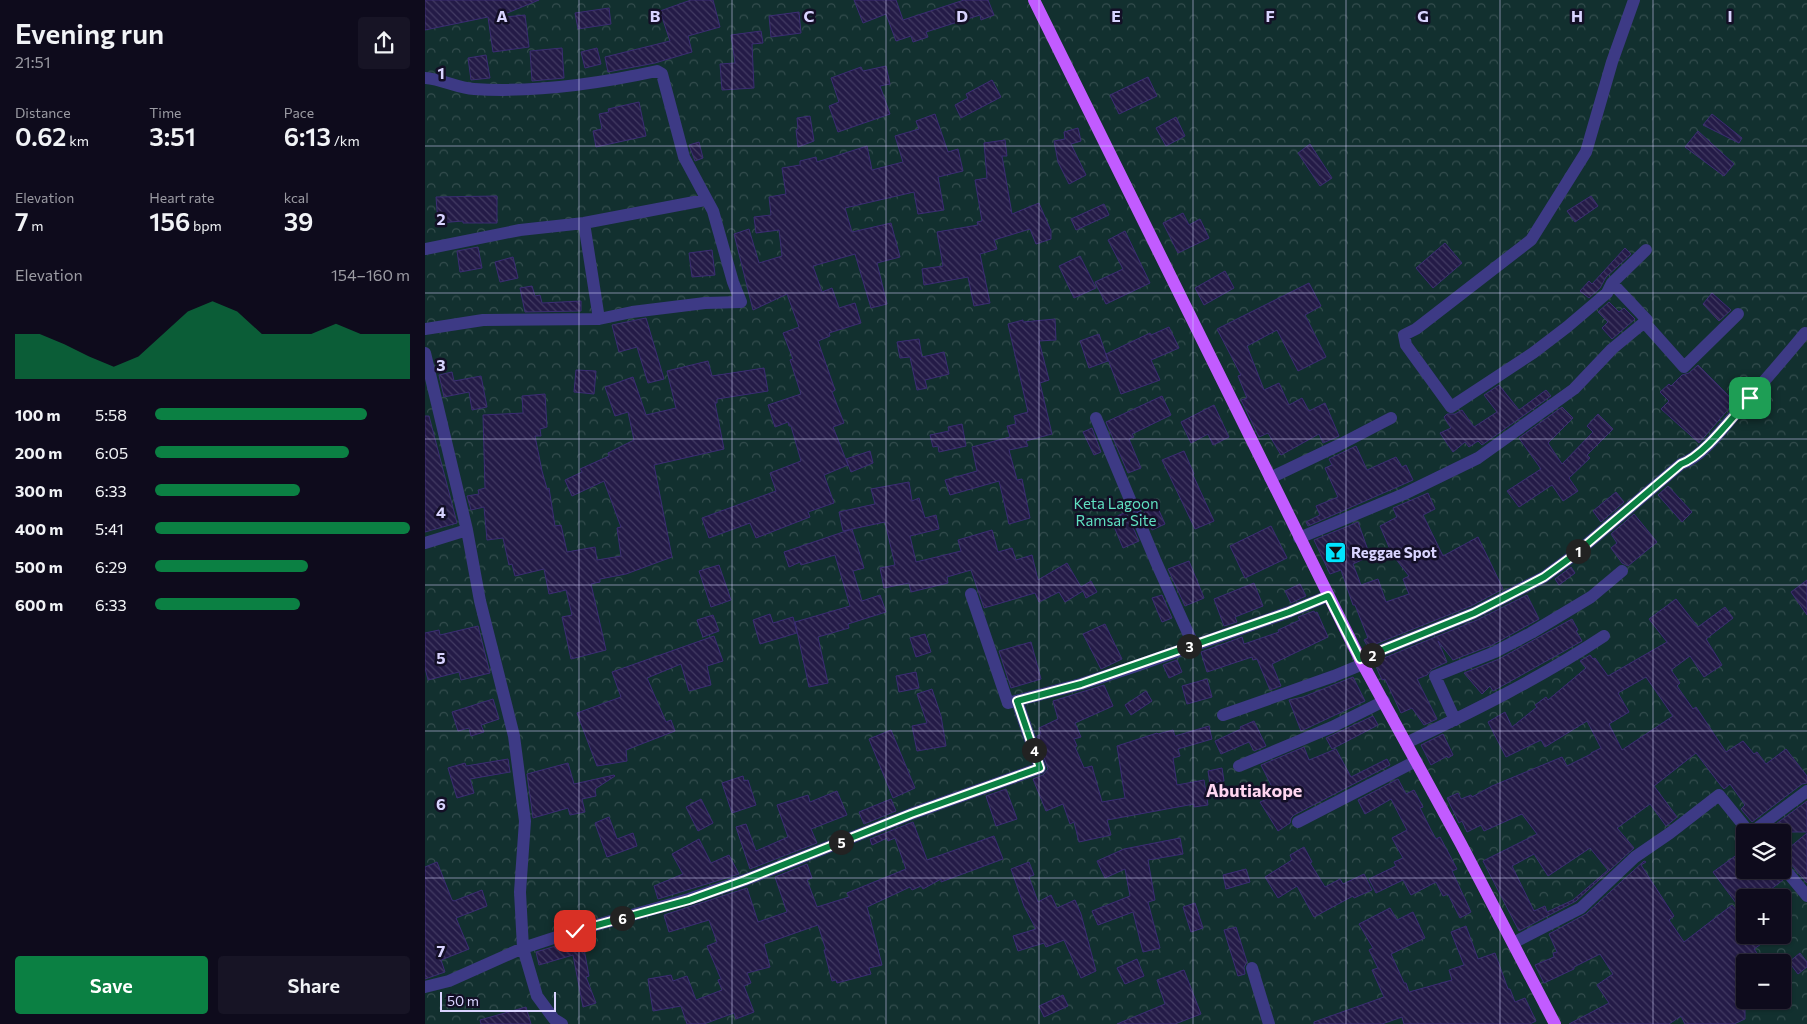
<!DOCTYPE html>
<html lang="en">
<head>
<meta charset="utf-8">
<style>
	body { margin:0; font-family:Commissioner,sans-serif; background:#171425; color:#f1f3f6; height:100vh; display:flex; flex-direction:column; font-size:19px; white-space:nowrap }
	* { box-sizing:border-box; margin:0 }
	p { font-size:16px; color:#9b9ba3 }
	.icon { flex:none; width:28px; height:28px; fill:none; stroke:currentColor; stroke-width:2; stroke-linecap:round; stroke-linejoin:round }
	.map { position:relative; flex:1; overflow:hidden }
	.panel { display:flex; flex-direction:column; background:#0e0b1c; width:425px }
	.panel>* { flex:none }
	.buttons { position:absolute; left:1311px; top:824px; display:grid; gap:10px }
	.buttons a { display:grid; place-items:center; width:55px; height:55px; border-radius:5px; background:#0e0b1c; box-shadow:0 1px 4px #0004,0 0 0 1px #2e2b3b; font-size:25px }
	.scale { position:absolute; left:15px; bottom:12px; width:116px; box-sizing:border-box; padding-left:5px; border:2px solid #d9d4ff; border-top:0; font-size:14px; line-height:18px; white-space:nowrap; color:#d9d4ff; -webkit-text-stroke:4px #130f26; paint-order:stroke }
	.pin { position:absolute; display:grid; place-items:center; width:42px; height:42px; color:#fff; margin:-21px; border-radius:10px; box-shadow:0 2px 8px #0006 }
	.km { position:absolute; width:25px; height:25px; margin:-12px; border-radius:50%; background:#222; color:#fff; font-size:14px; line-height:25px; text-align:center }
	.round { display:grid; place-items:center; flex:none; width:52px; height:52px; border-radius:5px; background:#171425 }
	.overview { display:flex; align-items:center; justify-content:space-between; height:85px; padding:0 15px }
	h1 { font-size:28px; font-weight:600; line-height:38px }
	.metrics { display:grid; grid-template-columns:repeat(3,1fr); gap:8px; height:85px; padding:5px 15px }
	.metrics div { display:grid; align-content:center }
	.metrics b { font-size:25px; font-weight:600 }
	.metrics small { font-size:14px; font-weight:400 }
	.metrics p { font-size:14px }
	.chart { height:140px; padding:10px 15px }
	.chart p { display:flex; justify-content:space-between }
	.chart svg { width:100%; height:90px; margin-top:5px; fill:#0b8043; opacity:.7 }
	.cta { display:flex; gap:10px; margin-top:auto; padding:10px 15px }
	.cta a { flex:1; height:58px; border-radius:5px; background:#0b8043; color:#fff; font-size:20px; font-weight:600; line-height:58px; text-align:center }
	.cta a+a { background:#171425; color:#f1f3f6 }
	ul { padding:0 15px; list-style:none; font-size:16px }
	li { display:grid; grid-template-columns:80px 60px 1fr; align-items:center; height:38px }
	li i { height:12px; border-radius:6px; background:#0b8043 }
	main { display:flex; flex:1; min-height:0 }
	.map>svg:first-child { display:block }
	.park { fill:url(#park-crowns); fill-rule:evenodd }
	.building { fill:url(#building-back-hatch); stroke:#3b2d73; fill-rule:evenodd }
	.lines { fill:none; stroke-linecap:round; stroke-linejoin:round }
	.minor { stroke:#3d3a85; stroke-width:12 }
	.major { stroke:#c25bff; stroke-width:12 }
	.route-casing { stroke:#fff; stroke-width:10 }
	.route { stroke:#0b8043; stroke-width:6 }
	.grid { fill:none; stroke:#d9d4ff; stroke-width:1; stroke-opacity:0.55 }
	.labels { text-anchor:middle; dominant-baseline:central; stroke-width:5; stroke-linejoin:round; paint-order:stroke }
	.park-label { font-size:15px; fill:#5fe0c0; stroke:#130f26 }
	.poi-label { font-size:15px; font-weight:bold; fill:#d9d4ff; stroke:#130f26; text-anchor:start }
	.quarter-label { font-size:18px; font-weight:bold; fill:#ffd6f0; stroke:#130f26 }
	.grid-label { font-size:16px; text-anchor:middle; font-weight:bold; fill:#d9d4ff; stroke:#130f26; stroke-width:5; stroke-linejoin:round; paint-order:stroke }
</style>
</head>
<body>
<main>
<section class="panel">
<div class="overview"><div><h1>Evening run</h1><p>21:51</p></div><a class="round"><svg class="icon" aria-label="share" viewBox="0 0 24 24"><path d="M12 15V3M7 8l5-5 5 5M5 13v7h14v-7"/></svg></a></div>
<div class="metrics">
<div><p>Distance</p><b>0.62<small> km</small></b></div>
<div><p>Time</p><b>3:51</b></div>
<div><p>Pace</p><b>6:13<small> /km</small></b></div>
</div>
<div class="metrics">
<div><p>Elevation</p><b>7<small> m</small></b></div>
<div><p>Heart rate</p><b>156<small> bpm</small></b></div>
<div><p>kcal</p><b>39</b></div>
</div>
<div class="chart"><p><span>Elevation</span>154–160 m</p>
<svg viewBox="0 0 160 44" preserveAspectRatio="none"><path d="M0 44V22L10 22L20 27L30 33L40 38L50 33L60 22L70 11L80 6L90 11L100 22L110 22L120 22L130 17L140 22L150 22L160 22V44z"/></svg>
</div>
<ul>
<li><b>100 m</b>5:58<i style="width:83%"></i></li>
<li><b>200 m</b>6:05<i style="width:76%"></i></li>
<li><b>300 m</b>6:33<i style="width:57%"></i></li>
<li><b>400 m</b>5:41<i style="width:100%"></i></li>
<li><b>500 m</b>6:29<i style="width:60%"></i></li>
<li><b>600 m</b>6:33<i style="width:57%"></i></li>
</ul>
<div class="cta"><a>Save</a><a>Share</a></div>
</section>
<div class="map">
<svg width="1382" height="1024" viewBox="0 0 1382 1024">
	<defs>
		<pattern id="park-crowns" width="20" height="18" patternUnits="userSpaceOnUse" patternTransform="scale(1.25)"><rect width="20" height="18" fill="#12302f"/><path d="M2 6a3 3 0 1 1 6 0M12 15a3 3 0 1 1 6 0" fill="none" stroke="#344d4e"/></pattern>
		<pattern id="building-back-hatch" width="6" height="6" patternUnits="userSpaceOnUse" patternTransform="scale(1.25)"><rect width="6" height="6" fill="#241b47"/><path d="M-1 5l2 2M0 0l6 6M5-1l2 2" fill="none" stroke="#433b63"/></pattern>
	</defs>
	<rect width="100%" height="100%" fill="#130f26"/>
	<path class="park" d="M0,0H1382V1024H0ZM1320,832H1358V870H1320ZM1320,898H1358V935H1320ZM1320,962H1358V1000H1320Z"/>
	<path class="building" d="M0,0H114L70,18L100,15L104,47L68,52L63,17L0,30Z
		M266,0H288L295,27L263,36L267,52L230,63L183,72L180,57L245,41L235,11Z
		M429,0H471L478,20L539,0H563L569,15L556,20L555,15L501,32L503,37L488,42L486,36L471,41L461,14L438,23Z
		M184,8L186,24L153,29L150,13Z
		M374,12L376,33L346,37L344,16Z
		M336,31L338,43L327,44L329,88L297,90L295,64L310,63L306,35Z
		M137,48L139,78L107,81L105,51Z
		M172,48L176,64L160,68L156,52Z
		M61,55L65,78L46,80L43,58Z
		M461,66L465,84L455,86L465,114L413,132L404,106L414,102L406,78L436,67L438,71Z
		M723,77L732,96L694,114L685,95Z
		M567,80L576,97L536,118L530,105L543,98L541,94Z
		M214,102L221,136L171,147L168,131L177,129L174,114L184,112L183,109Z
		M510,114L523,152L533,149L538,171L513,177L519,210L493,214L489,192L420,208L427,232L466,223L475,257L452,263L462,304L446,308L430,254L388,266L397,292L407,288L414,308L430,303L436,323L404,333L405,336L393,341L410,390L407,392L419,423L408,427L423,465L399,475L409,503L383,512L385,517L331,538L325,523L284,538L277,518L351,491L345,473L376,461L366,426H364L363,422L350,427L343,405L376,394L365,360L368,359L358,333L374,327L362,294L328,310L309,234L324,229L334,263L357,256L354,230L331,233L329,217L346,215L344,197L361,194L357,168L375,165V161L391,157L392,162L442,146L447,170L478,162L470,136L494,129L491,121Z
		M1287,114L1317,138L1314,143L1278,125Z
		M385,116L389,141L373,147L371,130L373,129L372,118Z
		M751,117L760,136L741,146L731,128Z
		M653,128L656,141L646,144L661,175L644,184L633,162L629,141L640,139L639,132Z
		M1273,131L1309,164L1299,176L1260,147Z
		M580,140L582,156H577L587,214L614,203L626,231V239L611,244L605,229L569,240L572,249L555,254L565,303L549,306L543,277L499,285L497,269L518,266L512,232L553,225L552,222L557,221L550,180L562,178L559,143Z
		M274,142L278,158L270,161L264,145Z
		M885,144L907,178L895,186L873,153Z
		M72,196V223H38V221L13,223L11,197Z
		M1166,196L1173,206L1150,222L1142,211Z
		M679,204L684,215L651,230L646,219Z
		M758,213L764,225L775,219L784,238L753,253L738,223Z
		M700,231L725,283L681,304L670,282L698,269L683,240Z
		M1020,243L1037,263L1008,288L991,268Z
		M53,247L57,268L35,272L32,251Z
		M1200,248L1206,254L1181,277L1175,288L1164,298L1155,291L1164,281L1167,284Z
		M287,250L290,275L267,277L264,253Z
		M655,256L671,288L649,298L634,266Z
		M88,257L93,278L75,282L70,262Z
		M800,271L809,288L779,305L770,288Z
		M884,283L896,306L880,315L901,357L873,371L852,330L822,346L839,390L854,383L864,405L877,398L884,411L900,403L914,436L898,443L894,434L856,455L843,433L834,437L816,400L822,398L813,376L816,375L792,329Z
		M107,286L110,296L115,295L117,303L156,301V311L100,312L95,288Z
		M1287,293L1306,310L1294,321L1278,304Z
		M1184,302L1194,312L1199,308L1210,319L1187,339L1177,328L1183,322L1173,312Z
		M221,318L239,379L223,383L212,347L194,352L187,325Z
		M630,319L631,340L614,341L624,380L615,383L627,434L601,441L603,446L584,450L592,480L597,479L605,518L584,524L574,481L525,495L520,480L552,471L547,447L585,437L582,426L591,424L589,416L603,412L583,324L598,320V322Z
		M744,327L754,348L726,360L735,380L696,394L681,354L725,333L726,335Z
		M674,334L683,361L664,368L655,341Z
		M494,339L497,357L519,352L524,374L500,380L502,388L492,390L485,357L475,358L472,342Z
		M283,361L287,376L339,368L343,391L292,399V403H290L299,449L229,465L247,557L201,574L175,579V582L166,584L181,650L146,659L137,617L147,615L141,590L124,594L119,569L90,576L87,564L84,565L78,538L62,540L59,507L46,510L42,496L54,494L53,490L60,488L58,415L98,413L97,396L120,394L122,427L115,429L116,436H110L117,471L122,489L124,488L130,526L136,525L142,552L170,547L172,560L196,556L192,528L196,527L179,481L147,496L140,480L157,472L155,469L184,456L183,453L209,440L203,412L190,416L180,387L208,377L221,415L251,408L242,371Z
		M1273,365L1304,396L1307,393L1313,398L1274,443L1236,409L1244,401L1235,392L1244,384L1246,386L1257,375L1264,373Z
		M151,370L171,371L169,394L149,392Z
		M27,372L29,381L56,376L62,407L47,410L44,392L19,397L14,375Z
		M1074,385L1094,410L1121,390L1126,396L1057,445L1053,441L1044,447L1040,442L1028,452L1015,433L1026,428L1019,417L1022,414H1030L1037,410L1049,427L1072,412L1059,395Z
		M737,396L746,415L707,434L709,437L704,439L716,468L703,473L681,422Z
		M789,405L804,437L788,445L783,434L766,443L756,422Z
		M1137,407L1148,418L1123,443L1137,464L1168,432L1162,426L1173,414L1188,429L1162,455L1165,458L1144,478L1153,491L1138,501L1127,485L1094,507L1082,491L1116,469L1094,438Z
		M0,416H4L32,523L0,532Z
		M537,424L541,446L514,452L513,446L508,447L505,435L524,431L523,427Z
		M667,428L676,452L669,455L658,432Z
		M931,446L942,470L971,457L977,467L981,465L988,480L883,526L881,522L895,515L891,506L913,497L900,468L907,465L904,459Z
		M445,451L448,463L426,472L421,459Z
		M759,451L769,474L768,475L789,521L770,529L737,460Z
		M484,482L487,501L494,498L500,518L511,515L514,529L485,536L491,562L536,551L533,540L567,530L573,552L587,548L591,560L607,555L613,580L642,563L656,587L666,581L672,592L661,598L658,591L640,602L634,592L614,602L610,593L559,608L546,570L522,577L523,583L486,592L484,583L459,588L455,568L470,565L460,522L418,531L414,512L450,504L446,489Z
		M1243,486L1267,512L1257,522L1233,495Z
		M1191,492L1199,502L1176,522L1168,511Z
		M1003,493L1010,509L998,515L1018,556L1053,537L1078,589L1046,606L943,647L939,640L943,638L930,605H928L916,570L905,574L889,540L933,522L945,556L928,564L936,585L953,579L961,602L984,594L978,579L984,576L967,554L955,526L972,517L968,508Z
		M732,506L740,524L727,530L719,512Z
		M701,512L714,541L698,548L686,519Z
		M1209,514L1232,542L1203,566L1197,563L1186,548L1192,543L1186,534Z
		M846,526L862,558L820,578L805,546Z
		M427,529L439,568L428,571L437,601L455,595L461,612L423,624L424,628L393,637L403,683L384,687L370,622L425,606L410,555L376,565L375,562L364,567L359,552Z
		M764,561L779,598L760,606L743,569Z
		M294,565L306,600L286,607L274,571Z
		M1146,567L1150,573L1134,585L1130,579Z
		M1382,580V615L1366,592Z
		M829,583L838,606L810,617L812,622L799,626L789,599Z
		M875,584L881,596L866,603L860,591Z
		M737,595L747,618L737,622L727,598Z
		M1102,595L1114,619L1067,645L1028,660L1013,641L1022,662L1007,669L1002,675L992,679L1012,719L999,725L987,708L976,713L960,679L957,680L949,662L1052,620Z
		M1251,599L1273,627L1300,607L1308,618L1281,639L1297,665L1279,677L1265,656L1246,670L1255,683L1252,686L1268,709L1271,707L1301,752L1318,741L1329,754L1332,752L1341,764L1361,749L1382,776V783L1377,784L1327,822L1316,809L1320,805L1305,784L1299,789L1297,787L1271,753L1229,786L1252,817L1241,826L1225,804L1192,828L1209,848L1151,901L1094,931L1058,861L1112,834L1097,814L1059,831L1056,825L1042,832L1037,821L1034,823L1022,798L1033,793L1036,799L1046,795L1047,797L1067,786L1137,757L1142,766L1166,754V753L1176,748L1162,721L1120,747L1116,740L1081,757L1063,722L1080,712L1087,727L1112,707L1110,705L1121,697L1123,700L1161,668L1155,661L1165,655L1168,659L1170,658L1183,676L1242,642L1224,619ZM1221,677L1248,716L1197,750L1184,724L1204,712L1193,693ZM1165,848L1183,870L1148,900L1122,912L1120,906L1109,911L1087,866L1109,854L1123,876Z
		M889,611L890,613L892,612L903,637L847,664L856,686L845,690L832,659L828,660L827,657L782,672L776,652L817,637L819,644L854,632L853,630L875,620L873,617Z
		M345,614L348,623L368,617L372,633L335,644L328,620Z
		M288,615L294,631L278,637L272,620Z
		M1147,619L1153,630L1151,631L1157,641L1068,691L1065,686L1057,694L1039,673L1074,659Z
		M680,624L697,659L676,669L658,634Z
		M53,626L65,673L36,680L34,672L3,680L0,668V633L14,630L15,635Z
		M500,634L506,652L491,657L485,638Z
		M289,636L298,661L282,666L286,685L264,691L256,664L222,678L241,722L246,720L250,731L201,750L202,761L172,766L152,713L196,697L187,672Z
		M606,642L616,679L586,688L574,651Z
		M752,660L757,672L744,678L738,665Z
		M491,672L494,688L474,692L471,676Z
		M928,677L940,701L876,731L864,700L878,697Z
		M782,679L787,697L762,704L757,686Z
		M679,685L688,706L650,723L656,737L649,739L652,746L650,747L659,768L667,766L677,802L700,798L692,746L732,733L733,734L748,730L750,736L784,726L787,739L753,749L755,756L748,758L752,785L779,780L783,805L769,807V804L682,820L686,835L654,842L649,822L645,824L638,804L621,811L608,779L618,775L623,769L612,736L616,734L614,728L633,719L628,701Z
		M507,689L516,716L521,746L492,751L487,726L502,723L492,694Z
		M721,691L727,701L706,715L700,705Z
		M68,699L74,719L56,725L59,732L46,736L44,728L33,731L27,712Z
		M948,716L953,725L907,749L901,738Z
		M829,721L841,746L829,751L824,742L796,754L790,741L816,729L815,727Z
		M466,730L490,788L468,798L444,739Z
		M1018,734L1028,755L1023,758L1022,756L1006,765L996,745Z
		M879,747L884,760L911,749L926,777L962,759L965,765L869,815L866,818L865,823L853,831L835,802L851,795L836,765Z
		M83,759L85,772L45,779L49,793L32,798L23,768L40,763L41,766Z
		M143,763L149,784L189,775L190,776L170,789L171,796L157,799L160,812L145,815L143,808L108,818L102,774Z
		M797,768L799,781L785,784L783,771Z
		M318,776L319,781L323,780L331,805L307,813L297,783Z
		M973,779L981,794L989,790L998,807L995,808L1006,830L1011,839L1015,837L1032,869L1027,871L1046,912L1035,918L1023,894L1018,896L1011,882L986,895L978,880L951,893L944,879L971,866L969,862L978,858L967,838L982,830L966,799L940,814L933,800Z
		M581,789L592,819L571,826L561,796Z
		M412,791L422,815L386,829L392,843L325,869L311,827L321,824L331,851L363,837L352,805L383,795L385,802Z
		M276,799L288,823L273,831L261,807Z
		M466,799L471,811L439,824L434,812Z
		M1382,801V832H1340Z
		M184,817L192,839L208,833L212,846L182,857L170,823Z
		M488,822L502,860L569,836L578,859L516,882V879L498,889L496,886L487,890L485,887L442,907L457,965L444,968L446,974L412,983L411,980L407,981L399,950H401L393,925L339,944L345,967L322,973L326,983L319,986L329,1012L311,1019L309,1013L279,1024H262L256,1006L228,1011L223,979L246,975L248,981L262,976L271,1000L297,990L293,980L296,979L282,946L292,942L284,920L244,932L239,915L322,888L333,922L362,912L350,877L382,864L387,878L382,880L392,907L424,897L422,893L481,869L470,838L463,841L462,838L447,845L445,839Z
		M1382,833V883L1364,862L1358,859V853Z
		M755,838L758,854L723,860L730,900L723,902L735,948L718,952L708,912L673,925L667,911L705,896L700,869L680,878L672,861L699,849Z
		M274,839L286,863L304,855L314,874L233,899L229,886L258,874L247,854Z
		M879,847L887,862L885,863L900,887L915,879L918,884L939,874L947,890L929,898L928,896L889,917L872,886L853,898L840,877L867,860L865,855Z
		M1320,849V870H1351L1358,880L1334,898H1320V903L1314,907L1288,872Z
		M1219,861L1221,862L1216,865L1249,916L1244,920L1259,942L1307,905L1320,921V935H1349L1329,949L1338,962H1320V1019L1309,1024H1260L1256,1016L1244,1024H1144L1184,1003L1172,985L1188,974L1175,954L1149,967V969L1119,983L1110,965L1129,957L1128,953L1132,952L1124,934L1161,914Z
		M12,862L27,900L29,901L57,890L62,906L31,918L44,949L16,960L20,972L0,979V867Z
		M604,862L609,875L604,877L613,902L626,895L632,908L650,900L656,914L671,971L656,978L639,940L621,947L619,943L593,951L588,936L611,929L599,906L586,869Z
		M821,869L825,882L801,889L798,875Z
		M770,903L778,928L766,932L758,907Z
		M965,908L972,920L988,912L1000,938L966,954L979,983H981L984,992L1027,980L1024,970L1039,965L1026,932L1041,926L1053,959L1070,953L1083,989H1085L1090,1002L1100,998L1111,1021L1105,1024H979L977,1017L957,1024H889V1022L959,997L947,970L953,968L944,950L948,948L934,924Z
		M157,913L159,920L131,929L129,921Z
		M811,927L822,962L819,967L820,974L813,976L799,930Z
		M157,938L164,976L161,977L171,1003L158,1007L148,955L114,965L111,952Z
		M1375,953L1382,962V967L1373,974L1364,962Z
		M712,959L719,976L700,984L692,968Z
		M759,970L776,1014L750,1024H692L740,1004L732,980Z
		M638,995L643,1006L619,1017L614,1006Z
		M101,1007L106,1024H56L55,1020Z"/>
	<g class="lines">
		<path class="minor" d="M1209,0L1187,62L1161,152L1106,240L991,329L979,335L981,345L1026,407L1108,353L1142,327L1182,293L1187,283L1221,250
			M0,78C17,79 32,88 49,89C110,93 172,84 232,71L237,74L259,157L288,211L308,282L316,302L280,303L207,312L174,319L58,320L0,329
			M159,223L174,319
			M0,249L95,230L159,223L280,200
			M1219,322L1259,367L1313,314
			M0,353L42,530L55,601L89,736L100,821L95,892L98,948L112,996L129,1019L137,1024
			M671,418L731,562L768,644
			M845,478L914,445L966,418
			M874,538L979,494L1053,458L1149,389L1187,349L1222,320L1187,283
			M0,543L42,530
			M546,594L583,703L656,684L708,667L864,612L903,596
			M935,659L1049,613L1119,577L1149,555L1256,464C1277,457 1297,429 1312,412C1335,386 1358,360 1380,333
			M798,715L909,676L938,664
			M1030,720L1010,676L1070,652L1106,633L1166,597L1197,571
			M981,743C1049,711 1117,677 1179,636
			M814,766L907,727L959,701
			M873,822L991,761
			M1327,832L1382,791
			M1358,867L1382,896
			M1088,943L1156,908L1210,857L1245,833L1294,795L1324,832
			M827,968L844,1024
			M0,987L24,981L98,948L150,931L264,899L320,880L486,814L615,768L592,701"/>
		<path class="major" d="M609,0L935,659L1036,844L1130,1024"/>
	</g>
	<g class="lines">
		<defs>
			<path id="route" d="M150,931L264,900L320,880L486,814L615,768L592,701L656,684L864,612L903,596L935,659L1049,613L1119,577L1149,555L1256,464C1279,456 1308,416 1325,398"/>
		</defs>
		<use href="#route" class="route-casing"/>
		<use href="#route" class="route"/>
	</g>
	<path class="grid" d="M154,0V1024M307,0V1024M461,0V1024M614,0V1024M768,0V1024M921,0V1024M1075,0V1024M1228,0V1024M0,146H1382M0,293H1382M0,439H1382M0,585H1382M0,731H1382M0,878H1382"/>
	<defs>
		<symbol id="bar-square" viewBox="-11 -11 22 22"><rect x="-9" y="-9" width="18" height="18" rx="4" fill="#00e5ff" stroke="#130f26"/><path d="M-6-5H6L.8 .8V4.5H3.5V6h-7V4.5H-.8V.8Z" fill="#111"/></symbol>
	</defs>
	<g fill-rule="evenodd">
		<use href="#bar-square" x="898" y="540" width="25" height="25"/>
	</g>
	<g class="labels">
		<g class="park-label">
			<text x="691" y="503">Keta Lagoon<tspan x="691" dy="17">Ramsar Site</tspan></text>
		</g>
		<g class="poi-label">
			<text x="926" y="552">Reggae Spot</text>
		</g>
		<g class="quarter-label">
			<text x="829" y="790">Abutiakope</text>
		</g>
	</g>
	<g class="grid-label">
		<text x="77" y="22">A</text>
		<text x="230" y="22">B</text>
		<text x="384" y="22">C</text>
		<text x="537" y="22">D</text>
		<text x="691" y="22">E</text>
		<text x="845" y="22">F</text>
		<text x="998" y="22">G</text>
		<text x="1152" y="22">H</text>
		<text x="1305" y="22">I</text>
		<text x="16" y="79">1</text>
		<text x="16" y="225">2</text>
		<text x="16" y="371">3</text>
		<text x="16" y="518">4</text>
		<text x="16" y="664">5</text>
		<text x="16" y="810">6</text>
		<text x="16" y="957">7</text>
	</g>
</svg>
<div class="buttons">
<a><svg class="icon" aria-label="layers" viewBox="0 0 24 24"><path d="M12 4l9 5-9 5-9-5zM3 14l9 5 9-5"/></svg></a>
<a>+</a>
<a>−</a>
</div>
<div class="scale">50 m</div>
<div class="pin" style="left:1325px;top:398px;background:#1e9e55"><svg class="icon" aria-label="arrive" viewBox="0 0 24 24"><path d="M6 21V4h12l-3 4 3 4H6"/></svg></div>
<div class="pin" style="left:150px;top:931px;background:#d93025"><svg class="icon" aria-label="check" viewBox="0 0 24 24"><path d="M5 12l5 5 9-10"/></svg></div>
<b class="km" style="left:1153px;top:551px">1</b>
<b class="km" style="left:947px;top:655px">2</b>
<b class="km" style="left:764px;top:646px">3</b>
<b class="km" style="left:609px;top:750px">4</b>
<b class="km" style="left:416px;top:842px">5</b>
<b class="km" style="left:197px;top:918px">6</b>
</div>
</main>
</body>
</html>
